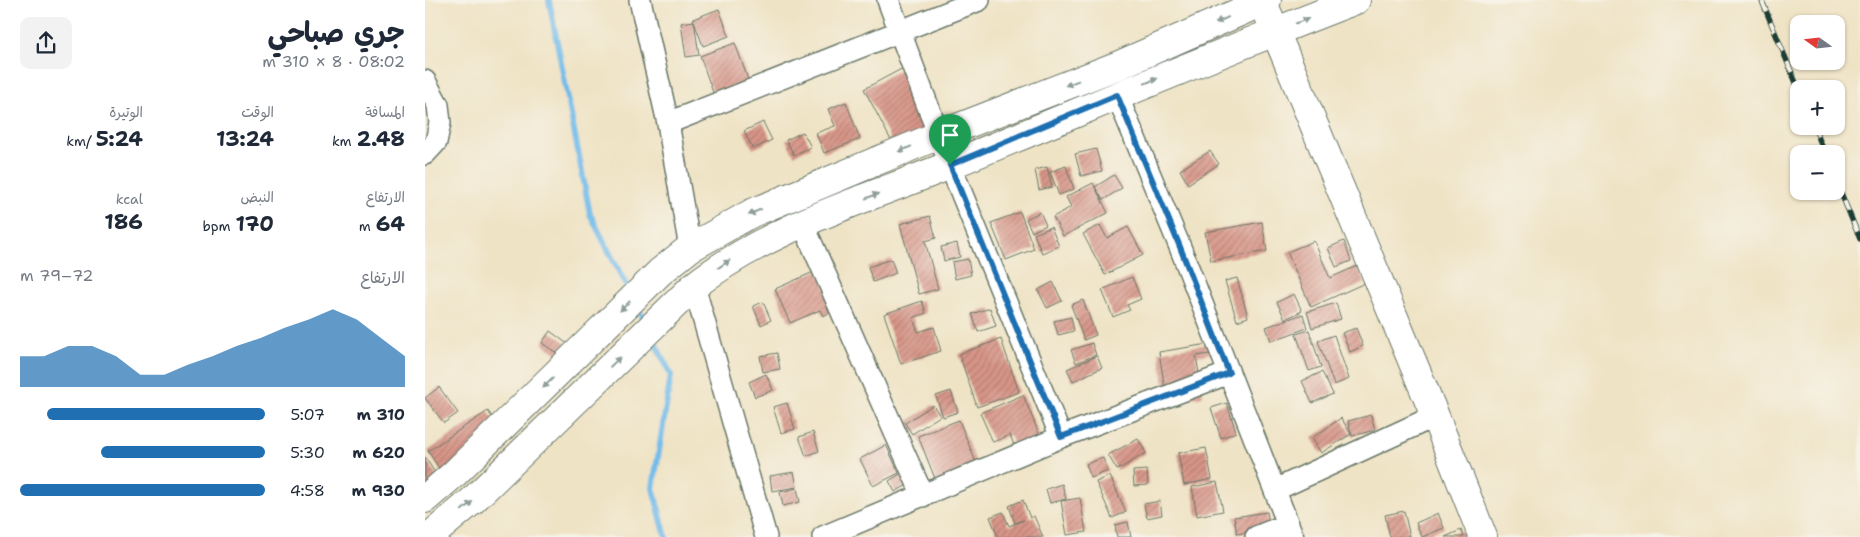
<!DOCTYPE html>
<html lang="ar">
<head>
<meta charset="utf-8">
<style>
	body { margin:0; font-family:"Shantell Sans","Playpen Sans Arabic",sans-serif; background:#f2f2f3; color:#1f2937; direction:rtl; height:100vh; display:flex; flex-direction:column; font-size:19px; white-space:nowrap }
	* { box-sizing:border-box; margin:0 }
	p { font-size:16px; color:#747a83 }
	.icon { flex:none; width:28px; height:28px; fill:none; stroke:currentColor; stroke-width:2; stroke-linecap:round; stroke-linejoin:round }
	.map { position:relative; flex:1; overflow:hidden; direction:ltr }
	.details { display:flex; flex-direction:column; background:#fff; width:425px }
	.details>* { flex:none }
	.needle { width:32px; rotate:285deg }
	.fabs { position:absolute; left:1365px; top:15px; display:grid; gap:10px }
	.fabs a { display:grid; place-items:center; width:55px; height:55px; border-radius:10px; background:#fff; box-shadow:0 1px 4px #0004; font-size:25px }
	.pin { position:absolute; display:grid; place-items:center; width:42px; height:42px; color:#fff; margin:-51px -21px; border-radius:50% 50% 50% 0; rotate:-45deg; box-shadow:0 0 5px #0007 }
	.pin .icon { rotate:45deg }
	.round { display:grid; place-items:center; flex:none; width:52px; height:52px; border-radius:10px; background:#f2f2f3 }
	.head { display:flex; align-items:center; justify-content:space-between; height:85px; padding:0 20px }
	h1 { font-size:28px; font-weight:700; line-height:38px }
	.stats { display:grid; grid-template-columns:repeat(3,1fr); gap:8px; height:85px; padding:5px 20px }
	.stats div { display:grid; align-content:center }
	.stats b { font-size:21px; font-weight:700 }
	.stats small { font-size:14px; font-weight:400 }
	.stats p { font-size:14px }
	.chart { height:140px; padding:10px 20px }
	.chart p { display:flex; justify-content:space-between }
	.chart svg { width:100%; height:90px; margin-top:5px; fill:#1f6fb2; opacity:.7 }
	ul { padding:0 20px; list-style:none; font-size:16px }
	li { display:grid; grid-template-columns:80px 60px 1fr; align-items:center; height:38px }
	li i { height:12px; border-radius:6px; background:#1f6fb2 }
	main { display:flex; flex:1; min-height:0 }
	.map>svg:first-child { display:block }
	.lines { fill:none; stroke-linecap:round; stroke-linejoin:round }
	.stream { stroke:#71bbea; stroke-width:6 }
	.building { fill:url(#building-hatch) }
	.street-casing { stroke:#687767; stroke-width:24 }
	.secondary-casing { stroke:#687767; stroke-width:30 }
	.street { stroke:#fff; stroke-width:21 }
	.secondary { stroke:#fff; stroke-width:28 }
	.rail-casing { stroke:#1f3d34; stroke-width:5.5 }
	.rail { stroke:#f7f3e8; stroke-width:4; stroke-dasharray:11; stroke-linecap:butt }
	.oneway { fill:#8f9e9a }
	.route-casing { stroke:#fff; stroke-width:10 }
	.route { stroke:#1f6fb2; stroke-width:6 }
</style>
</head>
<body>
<main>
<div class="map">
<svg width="1435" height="537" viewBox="0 0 1435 537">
	<defs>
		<pattern id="building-hatch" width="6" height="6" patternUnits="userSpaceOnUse" patternTransform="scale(1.25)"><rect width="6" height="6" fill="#d89588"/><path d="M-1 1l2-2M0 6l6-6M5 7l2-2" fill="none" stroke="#af7b70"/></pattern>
	</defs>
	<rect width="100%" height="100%" fill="#f7f3e8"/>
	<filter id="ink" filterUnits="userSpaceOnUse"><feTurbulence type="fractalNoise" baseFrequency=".02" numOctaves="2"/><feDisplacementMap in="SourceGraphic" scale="10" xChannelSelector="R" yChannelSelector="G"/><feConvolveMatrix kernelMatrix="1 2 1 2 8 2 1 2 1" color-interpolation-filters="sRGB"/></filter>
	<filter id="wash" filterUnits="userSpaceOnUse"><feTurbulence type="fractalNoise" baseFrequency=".0096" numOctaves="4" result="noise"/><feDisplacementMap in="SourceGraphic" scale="20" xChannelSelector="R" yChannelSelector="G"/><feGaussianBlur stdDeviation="1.12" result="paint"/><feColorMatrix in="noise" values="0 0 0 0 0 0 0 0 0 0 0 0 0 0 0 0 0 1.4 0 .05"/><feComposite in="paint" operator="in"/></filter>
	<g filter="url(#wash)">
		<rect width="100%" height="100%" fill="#efe3c5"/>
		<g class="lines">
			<path class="stream" d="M124,0L165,214L205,293
				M211,304L221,324
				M226,335L246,375L228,488L241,537"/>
		</g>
		<g id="blocks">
			<path class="building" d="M294,9L304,36L278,46L268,19Z
				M269,21L274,55L261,57L256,23Z
				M310,43L325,85L290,98L275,56Z
				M482,66L514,124L470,148L439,89Z
				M421,102L435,139L399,153L391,133L410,126L403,109Z
				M338,122L347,140L328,149L319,131Z
				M378,132L386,147L369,155L361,140Z
				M671,149L677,171L656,176L650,154Z
				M785,151L794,164L763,184L755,170Z
				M641,166L649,189L634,195L625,172Z
				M622,167L627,187L614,190L610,170Z
				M689,175L697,188L678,200L670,187Z
				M668,183L683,213L638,236L628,217L646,207L641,197Z
				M595,212L609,249L581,260L566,223Z
				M615,212L621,225L607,232L601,219Z
				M505,216L511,238L500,241L513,289L494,294L475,224Z
				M837,222L842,251L786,261L780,232Z
				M675,225L682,238L703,227L718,255L680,275L658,234Z
				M626,227L634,246L617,253L609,234Z
				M889,241L905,278L932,266L940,283L886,307L862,252Z
				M919,241L926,261L911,267L903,248Z
				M532,243L535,257L519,261L516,247Z
				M466,259L471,273L448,282L443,267Z
				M543,259L546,275L530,279L527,262Z
				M393,270L410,310L398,316L395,310L365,323L350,289Z
				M707,277L716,299L702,305L705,310L688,317L677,290Z
				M812,278L823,317L812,321L800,281Z
				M628,282L637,301L622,308L613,290Z
				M869,294L877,311L860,319L852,302Z
				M658,300L671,335L659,340L646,305Z
				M497,301L501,313L488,318L493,332L509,327L516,351L476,364L459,314Z
				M338,302L346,320L336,325L328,306Z
				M911,303L916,319L887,328L882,312Z
				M565,308L571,326L553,332L547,314Z
				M878,314L882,328L846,341L841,327Z
				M646,317L649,331L633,335L629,321Z
				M931,328L938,346L925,352L917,333Z
				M884,330L896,367L884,371L871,334Z
				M125,331L148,348L140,359L117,343Z
				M909,335L924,379L909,385L893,341Z
				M576,339L594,392L552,407L534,354Z
				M667,343L671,355L651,363L646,350Z
				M789,343L791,353L771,356L778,396L742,402L734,352Z
				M352,353L355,369L338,372L335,356Z
				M672,356L677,368L648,381L642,369Z
				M897,372L908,394L887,403L877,381Z
				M341,374L348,390L330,397L324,382Z
				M14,387L33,413L19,423L0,398Z
				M526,391L533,412L518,417L511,396Z
				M598,395L617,441L592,452L585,435L568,442L555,413Z
				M362,403L370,429L356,433L348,407Z
				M802,403L811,432L796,438L786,408Z
				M508,405L515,416L487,434L480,423Z
				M63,411L79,435L19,476L3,451Z
				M946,415L950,430L927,436L923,421Z
				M916,418L926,434L896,453L887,438Z
				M534,420L552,465L511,481L493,436Z
				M388,432L394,451L381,456L374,437Z
				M713,439L721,453L692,470L683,455Z
				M461,445L474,473L448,486L435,459Z
				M781,448L787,479L759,485L753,453Z
				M0,457L15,481L0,490Z
				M678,458L683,471L666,478L661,464Z
				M722,470L723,485L709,486L708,471Z
				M480,471L487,482L470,492L464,481Z
				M369,472L372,487L347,491L345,476Z
				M685,476L701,512L687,518L671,482Z
				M792,482L798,511L772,516L767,487Z
				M637,484L641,499L625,503L621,489Z
				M372,488L375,502L358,506L355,492Z
				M655,498L661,532L642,535L636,501Z
				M598,500L605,518L609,516L618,537H573L565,517L578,512L584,526L599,520L590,523L584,506Z
				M735,501L737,515L722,518L719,504Z
				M979,511L985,537H965L960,515Z
				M842,512L845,529L812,534L809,517Z
				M1013,513L1019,528L997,537L991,523Z
				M703,522L706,537H692L690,525Z
				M1036,530L1039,537H1020Z"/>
		</g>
	</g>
	<g filter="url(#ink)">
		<use href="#blocks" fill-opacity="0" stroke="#687767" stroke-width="1"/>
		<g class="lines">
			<defs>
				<path id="street" d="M215,0L243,123L265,248
					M463,0L525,165L636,437
					M0,81L13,105L15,123L11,142L0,154
					M692,95L755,247L868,537
					M243,123L554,0
					M378,224L498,496
					M269,286L341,537
					M850,490L1010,416
					M398,537L636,437L804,373
					M831,537L863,524"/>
				<path id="secondary" d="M843,14L1010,416L1058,537
					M0,499L29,474L235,272L265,248L327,213L514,135L694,65L842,0
					M4,537L47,501L269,286C343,228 439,200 525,165C660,110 795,52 931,0"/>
			</defs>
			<use href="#street" class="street-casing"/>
			<use href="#secondary" class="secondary-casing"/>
			<use href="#street" class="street"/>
			<use href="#secondary" class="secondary"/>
			<defs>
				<path id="rail" d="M1337,1L1374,90
					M1389,126L1400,154
					M1411,181L1435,239"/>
			</defs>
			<use href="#rail" class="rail-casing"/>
			<use href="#rail" class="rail"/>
		</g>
		<defs><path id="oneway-solid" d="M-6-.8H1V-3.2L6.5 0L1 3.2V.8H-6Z" transform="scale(1.25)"/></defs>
		<g class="oneway">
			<use href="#oneway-solid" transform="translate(797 20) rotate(156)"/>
			<use href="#oneway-solid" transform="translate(877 21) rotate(-21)"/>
			<use href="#oneway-solid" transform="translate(726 81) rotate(-22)"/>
			<use href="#oneway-solid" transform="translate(647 83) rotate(159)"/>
			<use href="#oneway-solid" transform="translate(480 149) rotate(158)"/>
			<use href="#oneway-solid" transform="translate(447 196) rotate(-22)"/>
			<use href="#oneway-solid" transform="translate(330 212) rotate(155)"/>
			<use href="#oneway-solid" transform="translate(299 264) rotate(-33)"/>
			<use href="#oneway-solid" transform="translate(200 306) rotate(135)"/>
			<use href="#oneway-solid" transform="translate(190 362) rotate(-44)"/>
			<use href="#oneway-solid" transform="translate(123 383) rotate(135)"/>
			<use href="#oneway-solid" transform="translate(42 506) rotate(-40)"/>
		</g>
	</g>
	<g class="lines" filter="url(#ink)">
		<defs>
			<path id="route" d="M692,95L755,247L804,373L636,437L525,165Z"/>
		</defs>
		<use href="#route" class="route-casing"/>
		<use href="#route" class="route"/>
	</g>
</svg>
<div class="fabs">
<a><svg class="needle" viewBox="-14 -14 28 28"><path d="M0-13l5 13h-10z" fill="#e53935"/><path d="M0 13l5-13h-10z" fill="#747a83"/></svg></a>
<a>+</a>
<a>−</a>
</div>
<div class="pin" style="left:525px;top:165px;background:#1e9e55"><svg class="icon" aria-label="arrive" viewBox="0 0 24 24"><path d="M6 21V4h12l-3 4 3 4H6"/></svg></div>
</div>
<section class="details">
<div class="head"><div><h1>جري صباحي</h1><p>08:02 · 8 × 310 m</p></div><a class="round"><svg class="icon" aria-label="share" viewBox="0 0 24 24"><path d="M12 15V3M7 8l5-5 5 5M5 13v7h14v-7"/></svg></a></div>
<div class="stats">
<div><p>المسافة</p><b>2.48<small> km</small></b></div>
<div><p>الوقت</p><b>13:24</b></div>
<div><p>الوتيرة</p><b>5:24<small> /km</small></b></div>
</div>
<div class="stats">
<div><p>الارتفاع</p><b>64<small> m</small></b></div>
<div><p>النبض</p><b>170<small> bpm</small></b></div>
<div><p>kcal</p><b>186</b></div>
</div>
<div class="chart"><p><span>الارتفاع</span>72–79 m</p>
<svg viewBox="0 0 160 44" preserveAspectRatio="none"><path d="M0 44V29L10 29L20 24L30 24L40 29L50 38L60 38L70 33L80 29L90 24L100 20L110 15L120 11L130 6L140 11L150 20L160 29V44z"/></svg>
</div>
<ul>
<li><b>310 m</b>5:07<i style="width:89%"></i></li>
<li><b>620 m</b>5:30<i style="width:67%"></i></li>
<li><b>930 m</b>4:58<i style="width:100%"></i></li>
</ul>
</section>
</main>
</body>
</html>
